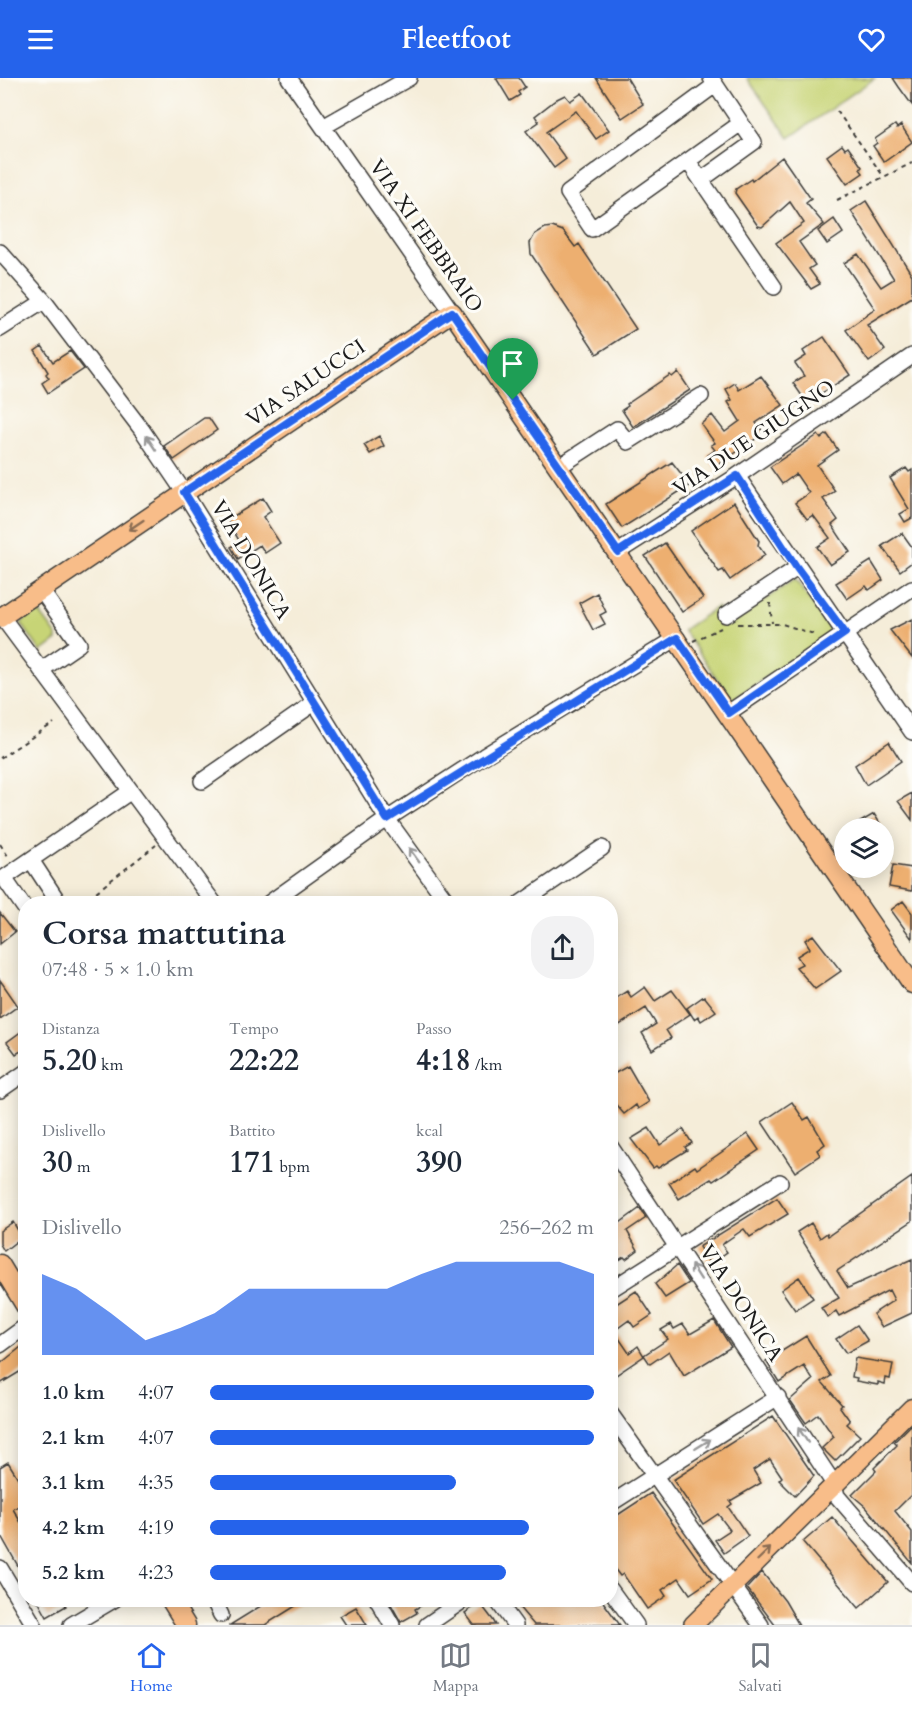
<!DOCTYPE html>
<html lang="it">
<head>
<meta charset="utf-8">
<style>
	body { margin:0; font-family:Cardo,serif; background:#f2f2f3; color:#1f2937; height:100vh; display:flex; flex-direction:column; font-size:22px; white-space:nowrap }
	* { box-sizing:border-box; margin:0 }
	p { font-size:20px; color:#747a83 }
	.icon { flex:none; width:33px; height:33px; fill:none; stroke:currentColor; stroke-width:2; stroke-linecap:round; stroke-linejoin:round }
	.map { position:relative; flex:1; overflow:hidden }
	.side { position:absolute; left:18px; top:818px; width:600px; height:711px; display:flex; flex-direction:column; background:#fff; border-radius:24px; box-shadow:0 3px 15px #0003 }
	.side>* { flex:none }
	.tools { position:absolute; left:834px; top:740px; display:grid; gap:12px }
	.tools a { display:grid; place-items:center; width:60px; height:60px; border-radius:50%; background:#fff; box-shadow:0 3px 15px #0003; font-size:30px }
	.pin { position:absolute; display:grid; place-items:center; width:51px; height:51px; color:#fff; margin:-62px -26px; border-radius:50% 50% 50% 0; rotate:-45deg; box-shadow:0 0 6px #0007 }
	.pin .icon { rotate:45deg }
	.round { display:grid; place-items:center; flex:none; width:63px; height:63px; border-radius:24px; background:#f2f2f3 }
	.summary { display:flex; align-items:center; justify-content:space-between; height:102px; padding:0 24px }
	h1 { font-size:33px; font-weight:700; line-height:45px }
	.stats { display:grid; grid-template-columns:repeat(3,1fr); gap:9px; height:102px; padding:6px 24px }
	.stats div { display:grid; align-content:center }
	.stats b { font-size:30px; font-weight:700 }
	.stats small { font-size:16px; font-weight:400 }
	.stats p { font-size:16px }
	.chart { height:168px; padding:12px 24px }
	.chart p { display:flex; justify-content:space-between }
	.chart svg { width:100%; height:108px; margin-top:6px; fill:#2563eb; opacity:.7 }
	ul { padding:0 24px; list-style:none; font-size:20px }
	li { display:grid; grid-template-columns:96px 72px 1fr; align-items:center; height:45px }
	li i { height:15px; border-radius:8px; background:#2563eb }
	header { display:flex; justify-content:space-between; align-items:center; height:78px; padding:0 24px; background:#2563eb; color:#fff; font-size:27px; font-weight:700 }
	.tabs { display:flex; justify-content:space-around; align-items:center; height:84px; border-top:2px solid #e0e1e3; background:#fff; font-size:16px; color:#747a83 }
	.tabs a { display:grid; justify-items:center; gap:3px }
	.tabs .current { color:#2563eb }
	.map>svg:first-child { display:block }
	.green { fill:#c7d476; stroke:#727849; stroke-width:1.5 }
	.building { fill:#edaf6f }
	.lines { fill:none; stroke-linecap:round; stroke-linejoin:round }
	.minor-casing { stroke:#3d3b38; stroke-width:18 }
	.major-casing { stroke:#3d3b38; stroke-width:21 }
	.path { stroke:#3d3b38; stroke-width:2; stroke-dasharray:4.5 4.5; stroke-linecap:butt }
	.minor { stroke:#fff; stroke-width:15 }
	.major { stroke:#f8bd89; stroke-width:18 }
	.oneway { stroke:#999 }
	.oneway2 { stroke:#8a6c52 }
	.route-casing { stroke:#fff; stroke-width:12 }
	.route { stroke:#2563eb; stroke-width:8 }
	.labels { text-anchor:middle; dominant-baseline:central; stroke-width:6; stroke-linejoin:round; paint-order:stroke }
	.street-label { font-size:21px; fill:#1c1c1c; stroke:#fdfcf7 }
</style>
</head>
<body>
<header><svg class="icon" aria-label="menu" viewBox="0 0 24 24"><path d="M4 6h16M4 12h16M4 18h16"/></svg>Fleetfoot<svg class="icon" aria-label="heart" viewBox="0 0 24 24"><path d="M12 20l-8-8c-3-5 5-10 8-4 3-6 11-1 8 4z"/></svg></header>
<div class="map">
<svg width="912" height="1547" viewBox="0 0 912 1547">
	<rect width="100%" height="100%" fill="#fdfcf7"/>
	<filter id="ink" filterUnits="userSpaceOnUse"><feTurbulence type="fractalNoise" baseFrequency=".0167" numOctaves="2"/><feDisplacementMap in="SourceGraphic" scale="12" xChannelSelector="R" yChannelSelector="G"/><feConvolveMatrix kernelMatrix="1 2 1 2 8 2 1 2 1" color-interpolation-filters="sRGB"/></filter>
	<filter id="wash" filterUnits="userSpaceOnUse"><feTurbulence type="fractalNoise" baseFrequency=".008" numOctaves="4" result="noise"/><feDisplacementMap in="SourceGraphic" scale="24" xChannelSelector="R" yChannelSelector="G"/><feGaussianBlur stdDeviation="1.35" result="paint"/><feColorMatrix in="noise" values="0 0 0 0 0 0 0 0 0 0 0 0 0 0 0 0 0 1.4 0 .05"/><feComposite in="paint" operator="in"/></filter>
	<g filter="url(#wash)">
		<rect width="100%" height="100%" fill="#f5edd9"/>
		<path class="green" d="M747,0H875L789,60Z
			M795,501L829,550V557L734,621L729,618L683,552L717,529L729,546Z
			M37,531L57,558V562L41,574L21,545Z"/>
		<g id="blocks">
			<path class="building" d="M496,0H519L525,9L518,14L520,17L510,23Z
				M596,0H627L643,26L622,40Z
				M893,0H912V27L899,9Z
				M582,15L609,52L596,61L576,33L546,54L566,81L554,90L526,53L539,44L535,38L557,21L565,17L570,23Z
				M895,47L897,50L901,47L912,64L884,84L873,68L877,65L875,61Z
				M842,67L845,71L848,69L862,89L860,91L863,95L847,106L827,78Z
				M782,79L811,121L806,125L824,146L799,164L815,187L809,191L820,206L811,211L776,165L804,145L790,124L762,149L758,148L735,115L736,111L751,101L752,103Z
				M866,123L912,197V219L867,247L885,272L869,284L846,252L875,231L844,185L858,176L881,209L894,201L851,133Z
				M834,141L843,155L827,166L818,153Z
				M552,149L563,153L575,169L579,166L636,251L597,276L531,176L530,165L535,156L545,150Z
				M824,259L850,297L807,325L793,305L804,298L795,285L806,278L803,273Z
				M42,268L53,284L70,273L84,291L48,315L42,305L49,300L46,296L48,294L35,273Z
				M678,294L690,312L633,349L622,332L628,328L627,326L670,297L672,299Z
				M761,298L783,327L756,345L764,355L715,389L707,378L715,372L711,367L715,365L701,346L712,337L725,354L740,343L728,324L732,322L726,311L735,305L739,312Z
				M204,340H209L217,352L174,382L164,368Z
				M827,356L838,372L817,387L835,413L823,421L838,442L832,447L850,474L830,487L817,469L830,460L813,437L807,441L795,425L809,415L796,396L782,406L770,389L818,357L821,361Z
				M379,358L384,368L370,376L364,367Z
				M672,384L690,407L622,450L606,426Z
				M906,390L909,394L912,392V440L905,444L900,436L909,431L890,400Z
				M263,420L271,433L263,439L280,465L265,475L260,467L238,481L231,469L240,464L227,442Z
				M734,424L759,463L758,467L765,477L730,502L723,492L719,494L691,453Z
				M902,455L912,469V484L900,493L882,468Z
				M665,465L703,520L682,534L645,478Z
				M871,483L883,502L869,512L866,508L847,521L836,505Z
				M597,515L606,534L600,537L605,546L593,552L579,525Z
				M912,541V580L890,552Z
				M889,664L901,683L866,707L855,687Z
				M912,715V742L898,723Z
				M874,736L883,750H850Z
				M893,787L912,790V813L889,809Z
				M903,823L912,835V861L891,832Z
				M0,835L15,854L0,866Z
				M813,857L841,893L815,911L796,889L802,886L797,878L810,870L805,862Z
				M0,902L18,928L0,941Z
				M645,909L655,923L672,912L690,936L666,952L671,960L652,972L642,955L656,946L646,930L610,953V924L627,913L631,919Z
				M704,918L716,933L701,943L698,938L694,941L687,930Z
				M22,953L26,958V975L21,973L16,976L7,964Z
				M628,988L649,1024L638,1031L636,1027L624,1036L610,1020V998Z
				M792,1024L804,1042L809,1039L825,1066L817,1072L820,1077L795,1094L762,1044Z
				M649,1050L660,1067L683,1051L692,1065L685,1069L687,1072L658,1090L656,1088L653,1090L631,1061Z
				M748,1056L759,1072L713,1103L711,1101L679,1121L669,1105L695,1088L697,1091Z
				M912,1099V1143L837,1193L848,1210L912,1181V1235L882,1249L873,1236L894,1222L889,1212L839,1238L836,1233L828,1240L821,1230L839,1220L797,1154L811,1145L820,1160L827,1155L828,1158Z
				M777,1120L788,1136L750,1159L744,1151L725,1164L722,1167L727,1174L710,1186L699,1169Z
				M640,1130L646,1140L627,1153L638,1172L626,1181L624,1179L619,1182L610,1169V1137L617,1147Z
				M13,1144L22,1159L4,1173L0,1166V1153Z
				M677,1187L689,1205L665,1220L655,1206Z
				M799,1199L813,1220L795,1232L781,1212Z
				M636,1213L652,1237L634,1249L629,1242L614,1253L629,1275L638,1268L644,1278L610,1301V1230Z
				M714,1242L731,1269L684,1298L669,1273L650,1286L644,1277L668,1261L661,1252L671,1246L674,1251L683,1246L690,1256Z
				M857,1247L868,1263L846,1275L836,1261Z
				M806,1258L831,1298L822,1304L842,1327L840,1329L850,1343L847,1346L860,1358L835,1383L822,1370L834,1359L818,1336L806,1345L790,1322L813,1302L804,1288L779,1304L766,1283Z
				M26,1265V1290L0,1306V1286Z
				M855,1280L893,1286L890,1301L886,1300L885,1306L878,1304V1307L856,1303L857,1300L852,1299Z
				M773,1338L814,1398L795,1418L779,1402L782,1399L770,1381L753,1392L761,1405L730,1423L732,1426L728,1429L748,1458L724,1475L715,1462L730,1452L718,1436L703,1446L673,1402Z
				M912,1346V1416L895,1433L912,1454V1485L866,1429L852,1417L876,1393L874,1390L897,1367L894,1364Z
				M8,1384L21,1405L26,1402V1425L13,1431L26,1453V1502L0,1456V1389Z
				M651,1415L712,1501L690,1516L679,1500L662,1512L666,1518L647,1531L623,1496L620,1498L610,1485V1442Z
				M832,1439L888,1504L859,1530L803,1464Z
				M762,1494L785,1523L799,1547H775L747,1510Z
				M37,1521H62L66,1528L47,1539Z
				M272,1521H307L265,1547H230Z
				M388,1521H433L415,1531L417,1535L401,1544Z
				M512,1521H601L620,1547H534Z
				M480,1525L493,1542L496,1547H474L465,1535Z
				M356,1529L367,1547H346L340,1538Z"/>
		</g>
	</g>
	<g filter="url(#ink)">
		<use href="#blocks" fill-opacity="0" stroke="#3d3b38" stroke-width="1.5"/>
		<g class="lines">
			<defs>
				<path id="minor" d="M289,0L452,234
					M711,0L741,45L592,151L568,115L715,7
					M323,49L409,0
					M688,83L774,209
					M701,102L754,64L741,45
					M0,174L44,223L142,352L184,414L387,741L448,825
					M0,251L44,223
					M560,388L617,351L628,364L701,318
					M737,398L912,654
					M618,474L737,398L912,278
					M41,512L79,566L41,592
					M726,537L797,490
					M2,539L214,825
					M728,635L912,510
					M202,703L314,625
					M31,782L59,825
					M269,825L387,741L484,678L677,560
					M521,825L602,770
					M26,832L4,800L131,713
					M0,1012L26,994
					M610,1068L834,1406L837,1418L912,1505
					M610,1212L780,1104
					M0,1267L26,1248
					M610,1335L761,1547
					M610,1426L778,1319
					M0,1490L34,1547
					M610,1511L636,1547
					M213,1521L221,1537
					M377,1521L392,1547
					M496,1521L515,1547
					M71,1547L115,1521
					M427,1547L465,1521"/>
				<path id="major" d="M0,540L452,234L912,906
					M0,1186L26,1229
					M170,1521L186,1547
					M693,1547L912,1330"/>
			</defs>
			<use href="#minor" class="minor-casing"/>
			<use href="#major" class="major-casing"/>
			<path class="path" d="M837,33L884,99
				M837,122L912,85
				M770,525L772,545
				M738,546H782L817,557
				M693,563L721,550
				M0,680L54,645
				M0,766L10,781
				M82,825L156,767"/>
			<use href="#minor" class="minor"/>
			<use href="#major" class="major"/>
		</g>
		<defs><path id="oneway-shaft" d="M-6 0H5M1.5-3L5.5 0L1.5 3" fill="none" stroke-width="1.6" stroke-linecap="round" stroke-linejoin="round" transform="scale(1.5)"/></defs>
		<g class="oneway">
			<use href="#oneway-shaft" transform="translate(151 365) rotate(-124)"/>
			<use href="#oneway-shaft" transform="translate(414 777) rotate(-126)"/>
			<use href="#oneway-shaft" transform="translate(696 1194) rotate(-123)"/>
			<use href="#oneway-shaft" transform="translate(803 1357) rotate(-123)"/>
			<use href="#oneway-shaft" transform="translate(703 1366) rotate(-32)"/>
		</g>
		<g class="oneway2">
			<use href="#oneway-shaft" transform="translate(136 447) rotate(146)"/>
			<use href="#oneway-shaft" transform="translate(764 1476) rotate(-44)"/>
		</g>
	</g>
	<g class="lines" filter="url(#ink)">
		<defs>
			<path id="route" d="M452,234L618,474L737,398L797,490L845,555L729,635L677,560L387,741L184,414Z"/>
		</defs>
		<use href="#route" class="route-casing"/>
		<use href="#route" class="route"/>
	</g>
	<g class="labels">
		<g class="street-label">
			<text transform="translate(426 158) rotate(55)">VIA XI FEBBRAIO</text>
			<text transform="translate(306 305) rotate(-34)">VIA SALUCCI</text>
			<text transform="translate(754 360) rotate(-34)">VIA DUE GIUGNO</text>
			<text transform="translate(251 482) rotate(59)">VIA DONICA</text>
			<text transform="translate(741 1225) rotate(57)">VIA DONICA</text>
		</g>
	</g>
</svg>
<div class="tools">
<a><svg class="icon" aria-label="layers" viewBox="0 0 24 24"><path d="M12 4l9 5-9 5-9-5zM3 14l9 5 9-5"/></svg></a>
</div>
<div class="pin" style="left:513px;top:322px;background:#1e9e55"><svg class="icon" aria-label="arrive" viewBox="0 0 24 24"><path d="M6 21V4h12l-3 4 3 4H6"/></svg></div>
<section class="side">
<div class="summary"><div><h1>Corsa mattutina</h1><p>07:48 · 5 × 1.0 km</p></div><a class="round"><svg class="icon" aria-label="share" viewBox="0 0 24 24"><path d="M12 15V3M7 8l5-5 5 5M5 13v7h14v-7"/></svg></a></div>
<div class="stats">
<div><p>Distanza</p><b>5.20<small> km</small></b></div>
<div><p>Tempo</p><b>22:22</b></div>
<div><p>Passo</p><b>4:18<small> /km</small></b></div>
</div>
<div class="stats">
<div><p>Dislivello</p><b>30<small> m</small></b></div>
<div><p>Battito</p><b>171<small> bpm</small></b></div>
<div><p>kcal</p><b>390</b></div>
</div>
<div class="chart"><p><span>Dislivello</span>256–262 m</p>
<svg viewBox="0 0 160 44" preserveAspectRatio="none"><path d="M0 44V11L10 17L20 27L30 38L40 33L50 27L60 17L70 17L80 17L90 17L100 17L110 11L120 6L130 6L140 6L150 6L160 11V44z"/></svg>
</div>
<ul>
<li><b>1.0 km</b>4:07<i style="width:100%"></i></li>
<li><b>2.1 km</b>4:07<i style="width:100%"></i></li>
<li><b>3.1 km</b>4:35<i style="width:64%"></i></li>
<li><b>4.2 km</b>4:19<i style="width:83%"></i></li>
<li><b>5.2 km</b>4:23<i style="width:77%"></i></li>
</ul>
</section>
</div>
<nav class="tabs">
<a class="current"><svg class="icon" aria-label="home" viewBox="0 0 24 24"><path d="M3 11l9-7 9 7M6 9v11h12V9"/></svg>Home</a>
<a><svg class="icon" aria-label="map" viewBox="0 0 24 24"><path d="M3 6l6-2 6 2 6-2v14l-6 2-6-2-6 2zM9 4v14M15 6v14"/></svg>Mappa</a>
<a><svg class="icon" aria-label="saved" viewBox="0 0 24 24"><path d="M7 4h10v16l-5-4-5 4z"/></svg>Salvati</a>
</nav>
</body>
</html>
